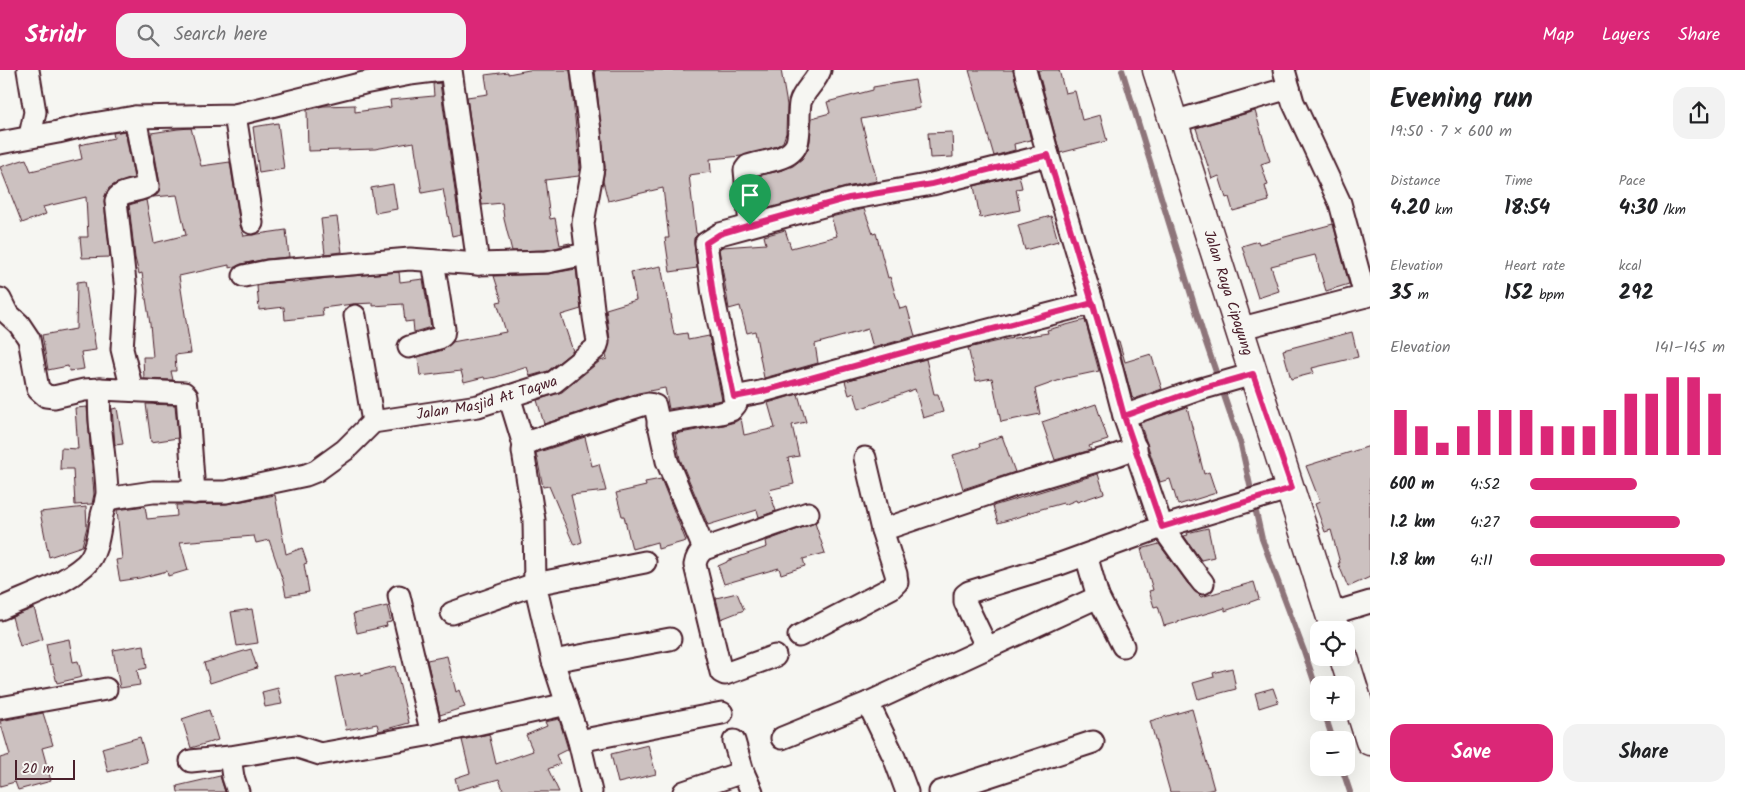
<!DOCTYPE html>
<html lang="en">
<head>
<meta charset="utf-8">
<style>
	body { margin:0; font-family:Kalam,sans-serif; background:#f2f2f2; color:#202124; height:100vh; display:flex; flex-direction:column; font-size:19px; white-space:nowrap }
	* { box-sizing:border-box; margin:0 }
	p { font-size:16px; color:#757577 }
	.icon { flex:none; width:28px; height:28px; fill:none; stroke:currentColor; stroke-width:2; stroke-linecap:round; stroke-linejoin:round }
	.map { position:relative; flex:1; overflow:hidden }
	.sheet { display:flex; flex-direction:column; background:#fff; width:375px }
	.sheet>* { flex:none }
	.controls { position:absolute; left:1310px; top:551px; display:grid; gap:10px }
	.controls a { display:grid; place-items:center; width:45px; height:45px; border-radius:10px; background:#fff; box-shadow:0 5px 20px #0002; font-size:25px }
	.scale { position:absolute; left:15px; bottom:12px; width:60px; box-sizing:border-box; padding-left:5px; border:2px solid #4a1f2b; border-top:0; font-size:14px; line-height:18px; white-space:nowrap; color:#4a1f2b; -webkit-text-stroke:4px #f6f6f2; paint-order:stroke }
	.pin { position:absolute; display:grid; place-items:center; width:42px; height:42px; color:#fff; margin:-51px -21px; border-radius:50% 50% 50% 0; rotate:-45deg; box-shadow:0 0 5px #0007 }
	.pin .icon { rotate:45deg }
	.round { display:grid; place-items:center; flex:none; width:52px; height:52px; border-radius:15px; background:#f2f2f2 }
	.head { display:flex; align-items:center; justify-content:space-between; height:85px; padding:0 20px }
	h1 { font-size:28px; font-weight:800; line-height:38px }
	.metrics { display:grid; grid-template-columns:repeat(3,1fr); gap:8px; height:85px; padding:5px 20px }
	.metrics div { display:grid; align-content:center }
	.metrics b { font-size:21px; font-weight:800 }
	.metrics small { font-size:14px; font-weight:400 }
	.metrics p { font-size:14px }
	.chart { height:140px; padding:10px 20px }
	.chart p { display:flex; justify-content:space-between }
	.chart svg { width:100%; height:90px; margin-top:5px; stroke:#db2777; stroke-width:6 }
	.cta { display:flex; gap:10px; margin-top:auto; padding:10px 20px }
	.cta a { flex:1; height:58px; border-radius:15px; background:#db2777; color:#fff; font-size:20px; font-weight:800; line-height:58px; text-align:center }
	.cta a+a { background:#f2f2f2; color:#202124 }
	ul { padding:0 20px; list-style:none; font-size:16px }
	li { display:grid; grid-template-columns:80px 60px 1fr; align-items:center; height:38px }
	li i { height:12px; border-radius:6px; background:#db2777 }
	header { display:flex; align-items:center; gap:30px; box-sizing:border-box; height:70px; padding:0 25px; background:#db2777; color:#fff }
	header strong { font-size:24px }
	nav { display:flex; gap:28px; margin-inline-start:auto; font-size:18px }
	.search { width:350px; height:45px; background:#f2f2f2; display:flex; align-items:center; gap:12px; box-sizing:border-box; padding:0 18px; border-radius:15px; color:#757577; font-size:19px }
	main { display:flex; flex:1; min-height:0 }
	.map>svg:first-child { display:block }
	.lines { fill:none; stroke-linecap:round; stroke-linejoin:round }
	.stream { stroke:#8e747a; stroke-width:6 }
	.building { fill:#ccc1c0; stroke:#4a1f2b }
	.street-casing { stroke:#4a1f2b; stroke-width:25 }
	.secondary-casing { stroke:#4a1f2b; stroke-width:31 }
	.street { stroke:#f6f6f2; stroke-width:21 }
	.secondary { stroke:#f6f6f2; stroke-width:28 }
	.route-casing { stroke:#fff; stroke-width:10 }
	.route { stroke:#db2777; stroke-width:6 }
	.labels { text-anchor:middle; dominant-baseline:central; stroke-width:4; stroke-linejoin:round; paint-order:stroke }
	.street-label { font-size:15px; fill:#4a1f2b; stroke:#f6f6f2 }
</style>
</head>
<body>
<header>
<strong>Stridr</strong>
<div class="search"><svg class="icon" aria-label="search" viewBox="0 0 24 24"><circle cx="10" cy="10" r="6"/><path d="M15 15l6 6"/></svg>Search here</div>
<nav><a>Map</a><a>Layers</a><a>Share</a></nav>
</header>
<main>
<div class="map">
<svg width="1370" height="722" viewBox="0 0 1370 722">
	<rect width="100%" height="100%" fill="#f6f6f2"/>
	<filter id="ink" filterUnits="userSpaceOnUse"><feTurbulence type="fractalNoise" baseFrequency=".02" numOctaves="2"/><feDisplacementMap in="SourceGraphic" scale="10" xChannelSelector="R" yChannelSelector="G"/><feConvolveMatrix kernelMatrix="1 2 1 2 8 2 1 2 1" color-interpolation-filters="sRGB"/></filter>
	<g filter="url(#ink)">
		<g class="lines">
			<path class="stream" d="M1122,0L1204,267L1241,375L1262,469L1304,581L1319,626
				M1324,642L1333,670
				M1342,698L1350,722"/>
		</g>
		<path class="building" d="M529,0H570L580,97L579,106L545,110L550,149L555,148L560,175L570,173L571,174L546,180L512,181L504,149L502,133L482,135L467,27L488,24L485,5L508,2V4Z
			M595,0H781L787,35L786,63L783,72L775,77L742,86L710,89L711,102L689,105L696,163L698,164L694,168V174L697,198L670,202L665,168H669L663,118L608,131L603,111L605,97Z
			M969,0H1013L1031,70L1014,74L1015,80L994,86Z
			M1038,0H1059L1065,23L1075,21L1082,50L1100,45L1107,71L1060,83Z
			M915,10L920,38L861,49L877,111L846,117L765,139L760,123L758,106L783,100L793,96L802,89L808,79L810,71L812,48L830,43L827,32L873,20V17Z
			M440,13L461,164L452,166L443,119L422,123L414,72L375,79L308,81L307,40L323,36L355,35V42L391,37L390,30L434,26L433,14Z
			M1255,41L1270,91L1261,94L1268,115L1265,116L1269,131L1233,141L1229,127L1226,128L1219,106L1212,109L1196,58Z
			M278,53L284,99L259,103L253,57Z
			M191,58L201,96L230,92L240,155L244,166L286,160L289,187L266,189L241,194L235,197L229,198V195L179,206L191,283L175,285L176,301H171L173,310L144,309L143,287H153L150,254L142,203L139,204L135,188L129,135L146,130L154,173L186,165L177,125L153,127L158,124L160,114L151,63L178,59Z
			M125,61L134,108L115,114L109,118L105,126L104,132L110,187L82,188L80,167H88L86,127L43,137L46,144L22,153L0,97L26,89L31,101L82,89L79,75L114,68L113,63Z
			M952,62L953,87L930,88L928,63Z
			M1019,105L1022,118L1016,119L1020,140L980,148L974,116Z
			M393,114L397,139L375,143L371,118Z
			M864,139L873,164L876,163L888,208L890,207L900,239L907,237L915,266L873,278L868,259L815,274L818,293L764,308L755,261L747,263L740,236L729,239L719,179L722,177L766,174L764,166L785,160L791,178L837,166L831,147Z
			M1051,146L1058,171L1025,180L1018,155Z
			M337,147L342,182L325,184L321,149Z
			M1333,154L1349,214L1326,221L1315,185L1271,196L1279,221L1258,228L1242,176L1258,171L1259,174Z
			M661,196L674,265L687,263L688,270L709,266L722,330L669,339L665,318L638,323L544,354L537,330L562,322L600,291L607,289L606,285L610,270L606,239L636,230L631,202Z
			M576,199L581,239L561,245L573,281L548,301L530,306L527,297L496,307L485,309L484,307L464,312L461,301L420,306L418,287L443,280L452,272L506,262L497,232L502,231L494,206L548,204Z
			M399,202L400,212L423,209L431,257L414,262L413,251L405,252L403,234L373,236V233L353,234L322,238L323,246L285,250L284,237L259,240L257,216L270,213L293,211V213L328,208Z
			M85,211L96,280L81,282L84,299L69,301L68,296L48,300L42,265L76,259L77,212Z
			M1085,250L1099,301L1066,308L1035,319L1040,344L1001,352L992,308L976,311L968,278L1008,269L1048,263L1047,260Z
			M1352,262L1358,287L1312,298L1314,303L1291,309L1283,280Z
			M1117,271H1119L1125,292L1151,284L1162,319L1134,329L1132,327Z
			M926,289L934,324H938L943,342L923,348L915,319L859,339L854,323L849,325L845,311Z
			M798,324L806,352L792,355L799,386L788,388L794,414L769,420L776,441L759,447L757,440L708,455L680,389L675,364L724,355L735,352L741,348L744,365L775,358L768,333Z
			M146,334L175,335L178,368L151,372Z
			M1096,334L1108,370L1089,376L1091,380L1055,390L1042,352Z
			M87,337L94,424L92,434L75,435L73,399H60L61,378L78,379L75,338Z
			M1187,337L1204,404L1209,402L1216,423L1178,435L1170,409L1160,412L1140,353Z
			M117,338L123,374L115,375L112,339Z
			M1002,366L1015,402L963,419L953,385L980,377L979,374Z
			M585,367L592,396L599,394L606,421L571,425L582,472L574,475L549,416L543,417L536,383Z
			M1370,376V507L1348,517L1338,493H1340L1331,460L1325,462L1315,434L1320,432L1306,396Z
			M1098,404L1104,423L1077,432L1076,430L1064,435L1063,433L1027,443L1028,444L998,453L993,436Z
			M661,409L686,471L658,479L657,472L632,479L624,446H622L616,423L646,416L645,412Z
			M275,425L286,484L302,478L307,493L304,494L309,522L286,526L283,511L269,470L256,473L254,466L180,472L188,500L168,506L167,501L140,508L120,511L116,490L122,489L117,440L145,436L147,449L177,446L176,435L226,434Z
			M86,437L87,457L82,476L49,487L40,442Z
			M815,453L825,483L803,489L805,496L781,504L779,498L724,514L718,496L727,492V491L767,477L766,471Z
			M1208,458L1214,487L1201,490L1184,466L1188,465L1187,463Z
			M1159,474L1188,514L1201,527L1254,512L1259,529L1225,541V538L1164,556L1158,536L1154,537L1149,521L1153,520L1141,479Z
			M737,523L744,540L721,549L716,528Z
			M387,536L391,552L386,553L387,556L357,563L353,544Z
			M34,538L43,569L20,576L12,547Z
			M252,539L258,573L237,576L231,542Z
			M69,569L73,592L78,591L82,607L57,613L52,594L50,595L46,574Z
			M144,575L147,598L137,600L140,615L120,618L113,580Z
			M251,579L257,598L210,613L204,593Z
			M447,586L456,622L459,620L465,637L440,645L427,590Z
			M395,596L409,653L379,661L377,654L346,660L335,607L361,602V605Z
			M1232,598L1236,619L1198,629L1193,613L1214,607L1213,603Z
			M278,618L282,634L265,637L262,622Z
			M1273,618L1278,632L1259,638L1255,623Z
			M1192,639L1214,719L1202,722H1170L1150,651Z
			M209,640L218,670L191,678L182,649Z
			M43,643L53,675L42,678L51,711L18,720L15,712L0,716V688L10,685L0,651Z
			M559,649L568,679L556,685L560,694L548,699L559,722H504L499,709L458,720L455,708L470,703L462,670L489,664L496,694L533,681L526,665L547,656L545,652Z
			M140,667L147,692L108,702L102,678Z
			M648,675L656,704L618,713L611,684Z
			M220,706L225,722H178L177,716Z"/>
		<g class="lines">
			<defs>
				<g id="street">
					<path d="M28,0L35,42L30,66"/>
					<path d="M451,0L478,194"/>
					<path d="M1025,0L1048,85L1109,288L1124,346L1162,457L1291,418"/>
					<path d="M1284,0L1293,32L1340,133L1365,226"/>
					<path d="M235,45L252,153"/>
					<path d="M1173,52L1289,18"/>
					<path d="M0,73L58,62L87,55L135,47L235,45L364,13L410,4L442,0"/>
					<path d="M750,155L745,100L748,96C765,90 796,91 798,68C800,57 798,45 800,33C803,21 816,12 820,0"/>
					<path d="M244,206L268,201L410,189L478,194L547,192L586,184"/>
					<path d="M0,229L7,243L19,254L29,269L38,319L46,326L54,327L84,320L100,319L184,323L187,326L194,423"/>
					<path d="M355,246L373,352"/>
					<path d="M1238,259L1370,225"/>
					<path d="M409,277L439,268L443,265L444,259L433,191"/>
					<path d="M132,320L122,279L126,221L116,131C119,120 138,122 148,116L135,47"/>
					<path d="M509,326L524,375"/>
					<path d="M734,327L760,322L927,276L1093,233"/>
					<path d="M1124,346L1197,320L1253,304"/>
					<path d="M658,354L721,343L731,340L736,334L713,225L706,173L720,164L849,129L932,114L1048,85"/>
					<path id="s1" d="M106,429L153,422H226L306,405L316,401L345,380L373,352L478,336L554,312L596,278L598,272L594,247L583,153L593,98L590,61L582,0"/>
					<path d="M882,460L1018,414L1114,386L1136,378"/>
					<path d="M1086,485L1098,527"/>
					<path d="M399,526L432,664"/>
					<path d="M0,539C28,526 61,516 85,495C98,483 99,461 102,445C104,437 107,430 107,422C106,387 97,354 100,319"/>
					<path d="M452,543L535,514L645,492"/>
					<path d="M1330,544L1370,532"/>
					<path d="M799,566L891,518L897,512L896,504L882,460L865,388"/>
					<path d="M987,578L1098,527L1123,576"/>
					<path d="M775,586L725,604L721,602L695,495C696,488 698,484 704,479L808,443"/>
					<path d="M553,591L670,569"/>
					<path d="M868,633L894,687L907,722"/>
					<path d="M0,638L106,619"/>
					<path d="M782,668L868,633L987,578L965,532V525L969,522L1060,494L1162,457C1176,475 1188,495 1203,513"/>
					<path d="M579,671L722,643"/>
					<path d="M734,671L743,702L752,722"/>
					<path d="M230,687L233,707L238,722"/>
					<path d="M191,691L230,687L295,676L320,684L432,664L567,634"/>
					<path d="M591,722L579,671L553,591L535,514L534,450L523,381L524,375L534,370L639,336C645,334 649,333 655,336L667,391L704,479"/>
					<path d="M684,722L743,702"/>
					<path d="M940,722L1093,672"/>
				</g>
				<g id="secondary">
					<path id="s2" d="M1157,0C1215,187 1277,373 1335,560"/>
					<path d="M1344,588L1370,671"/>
				</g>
			</defs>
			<use href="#street" class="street-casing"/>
			<use href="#secondary" class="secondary-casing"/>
			<use href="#street" class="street"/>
			<use href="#secondary" class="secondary"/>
		</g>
	</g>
	<g class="lines" filter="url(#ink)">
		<defs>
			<path id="route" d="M750,155L720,164L706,173L713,225L734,327L760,322L927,276L1093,233L1124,346L1162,457L1292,418L1253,304L1197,320L1124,346C1101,258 1074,172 1048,85L932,114L849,128L750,155"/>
		</defs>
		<use href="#route" class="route-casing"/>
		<use href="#route" class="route"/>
	</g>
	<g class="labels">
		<g class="street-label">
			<text stroke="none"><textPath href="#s2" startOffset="234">Jalan Raya Cipayung</textPath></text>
			<text stroke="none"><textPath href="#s1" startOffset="405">Jalan Masjid At Taqwa</textPath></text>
		</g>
	</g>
</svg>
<div class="controls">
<a><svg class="icon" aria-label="locate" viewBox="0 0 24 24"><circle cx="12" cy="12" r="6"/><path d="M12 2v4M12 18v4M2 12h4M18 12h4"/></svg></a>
<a>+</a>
<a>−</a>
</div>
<div class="scale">20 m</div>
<div class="pin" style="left:750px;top:155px;background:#1e9e55"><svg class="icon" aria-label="arrive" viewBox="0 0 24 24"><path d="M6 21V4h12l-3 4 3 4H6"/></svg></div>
</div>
<section class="sheet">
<div class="head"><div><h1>Evening run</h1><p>19:50 · 7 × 600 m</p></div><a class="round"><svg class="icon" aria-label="share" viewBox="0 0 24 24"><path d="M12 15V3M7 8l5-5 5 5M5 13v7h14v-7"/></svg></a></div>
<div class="metrics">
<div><p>Distance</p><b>4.20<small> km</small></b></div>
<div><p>Time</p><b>18:54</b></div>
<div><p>Pace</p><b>4:30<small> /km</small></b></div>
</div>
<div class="metrics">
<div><p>Elevation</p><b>35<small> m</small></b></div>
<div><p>Heart rate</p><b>152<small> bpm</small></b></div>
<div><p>kcal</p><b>292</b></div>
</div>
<div class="chart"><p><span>Elevation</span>141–145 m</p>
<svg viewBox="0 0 160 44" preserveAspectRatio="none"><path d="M5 44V22M15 44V30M25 44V38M35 44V30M45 44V22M55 44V22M65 44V22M75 44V30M85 44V30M95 44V30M105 44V22M115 44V14M125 44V14M135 44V6M145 44V6M155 44V14"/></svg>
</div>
<ul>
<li><b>600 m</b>4:52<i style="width:55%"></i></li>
<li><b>1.2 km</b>4:27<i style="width:77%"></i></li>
<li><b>1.8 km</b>4:11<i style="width:100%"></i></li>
</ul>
<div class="cta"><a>Save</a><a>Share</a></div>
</section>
</main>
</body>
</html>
